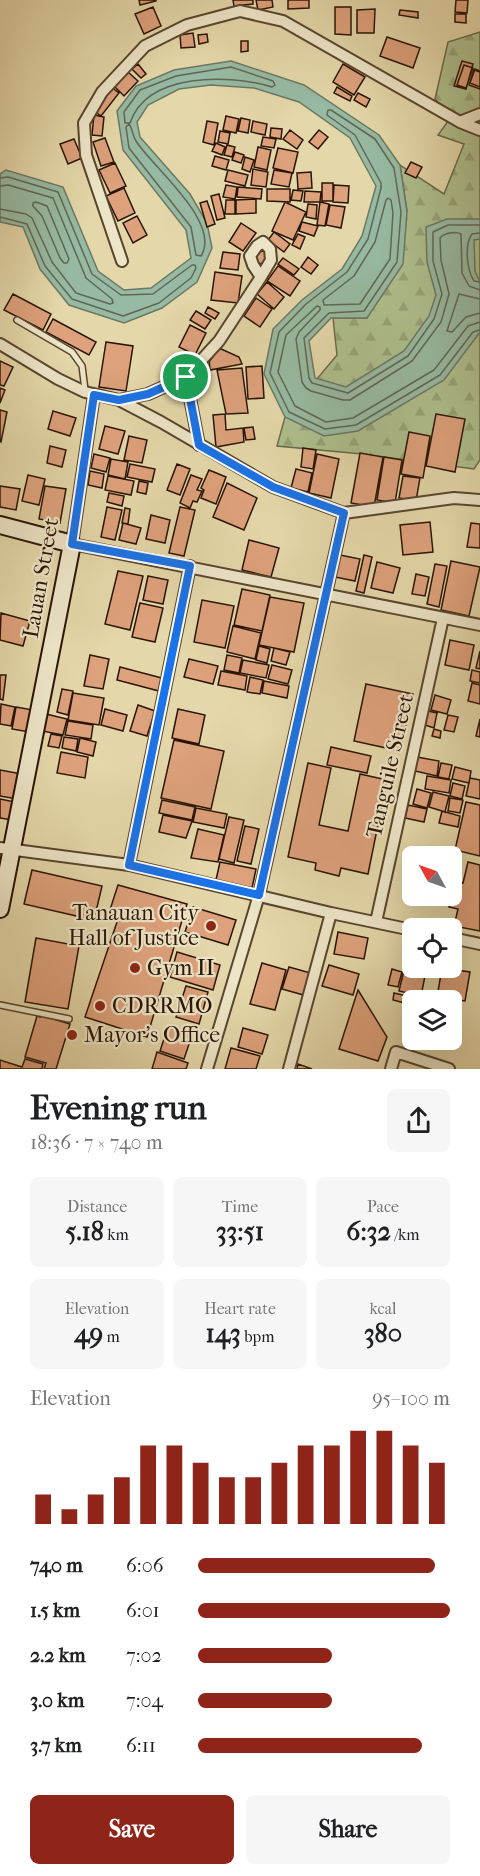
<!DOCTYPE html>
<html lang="en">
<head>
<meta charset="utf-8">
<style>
	body { margin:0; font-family:"IM FELL French Canon",serif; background:#f6f6f6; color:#202124; height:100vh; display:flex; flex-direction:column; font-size:22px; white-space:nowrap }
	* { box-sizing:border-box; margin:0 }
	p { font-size:20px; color:#757577 }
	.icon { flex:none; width:33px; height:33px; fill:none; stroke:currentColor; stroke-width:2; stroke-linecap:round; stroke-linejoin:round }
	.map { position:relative; height:1069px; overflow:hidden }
	.details { display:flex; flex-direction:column; background:#fff; flex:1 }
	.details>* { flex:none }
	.needle { width:39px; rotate:310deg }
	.tools { position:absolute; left:402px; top:846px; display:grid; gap:12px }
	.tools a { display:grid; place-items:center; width:60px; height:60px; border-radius:9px; background:#fff; box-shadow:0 6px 24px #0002; font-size:30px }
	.pin { position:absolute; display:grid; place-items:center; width:51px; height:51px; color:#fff; margin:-26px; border:3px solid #fff; border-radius:50%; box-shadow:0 2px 6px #0007 }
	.round { display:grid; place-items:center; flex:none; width:63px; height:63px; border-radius:9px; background:#f6f6f6 }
	.head { display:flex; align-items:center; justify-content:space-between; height:102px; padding:0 30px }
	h1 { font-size:33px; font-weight:800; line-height:45px }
	.metrics { display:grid; grid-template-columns:repeat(3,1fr); gap:9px; height:102px; padding:6px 30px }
	.metrics div { display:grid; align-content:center; border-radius:9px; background:#f6f6f6; text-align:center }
	.metrics b { font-size:26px; font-weight:800 }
	.metrics small { font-size:16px; font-weight:400 }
	.metrics p { font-size:16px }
	.chart { height:168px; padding:12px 30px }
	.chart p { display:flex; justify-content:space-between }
	.chart svg { width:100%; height:108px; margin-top:6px; stroke:#8f2418; stroke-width:6 }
	.action { display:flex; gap:12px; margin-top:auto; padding:12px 30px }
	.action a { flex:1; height:69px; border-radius:9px; background:#8f2418; color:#fff; font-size:24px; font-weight:800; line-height:69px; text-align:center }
	.action a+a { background:#f6f6f6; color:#202124 }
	ul { padding:0 30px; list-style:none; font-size:20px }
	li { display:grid; grid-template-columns:96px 72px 1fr; align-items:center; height:45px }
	li i { height:15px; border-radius:8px; background:#8f2418 }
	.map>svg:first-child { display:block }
	.forest { fill:url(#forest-firs); stroke:#6c6a49; stroke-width:1.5 }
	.water { fill:#97baa3; stroke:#6b7864; stroke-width:1.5 }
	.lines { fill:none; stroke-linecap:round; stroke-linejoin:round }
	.shore { stroke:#606754; stroke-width:1.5 }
	.building { fill:#dda17b; stroke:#2a1405; stroke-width:1.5 }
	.lane-casing { stroke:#58452e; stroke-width:8 }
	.street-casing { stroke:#58452e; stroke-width:14 }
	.secondary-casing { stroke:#2a1405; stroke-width:20 }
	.lane { stroke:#ede5c7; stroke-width:5 }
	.street { stroke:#ede5c7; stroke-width:10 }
	.secondary { stroke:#ede5c7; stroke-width:16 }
	.route-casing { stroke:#fff; stroke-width:12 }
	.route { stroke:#1a73e8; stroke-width:8 }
	.poi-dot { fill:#8f2418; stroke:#ede5c7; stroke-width:2 }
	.labels { text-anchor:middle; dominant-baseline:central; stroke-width:4.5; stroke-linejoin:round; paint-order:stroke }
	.street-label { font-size:22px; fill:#2a1405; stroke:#ede5c7 }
	.poi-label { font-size:22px; fill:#2a1405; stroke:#ede5c7; text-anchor:start }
</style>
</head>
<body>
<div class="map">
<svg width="480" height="1069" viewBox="0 0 480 1069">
	<defs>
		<pattern id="forest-firs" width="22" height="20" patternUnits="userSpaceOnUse" patternTransform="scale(1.5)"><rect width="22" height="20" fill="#aebf8d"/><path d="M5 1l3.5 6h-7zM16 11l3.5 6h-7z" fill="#96a378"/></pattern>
	</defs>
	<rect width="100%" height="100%" fill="#e4d7a9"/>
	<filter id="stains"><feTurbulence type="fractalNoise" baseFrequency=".00333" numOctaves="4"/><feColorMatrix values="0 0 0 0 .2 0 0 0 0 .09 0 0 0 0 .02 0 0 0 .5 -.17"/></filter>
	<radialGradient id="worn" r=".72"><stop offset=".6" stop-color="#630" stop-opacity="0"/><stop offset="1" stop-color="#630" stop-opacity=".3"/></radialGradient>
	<path class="forest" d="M480,32V460L474,469L362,454L277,446L285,417L337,355L333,318H367L407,211L400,165L444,194L464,144L438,135L451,117L435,99L448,42Z"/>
	<path class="water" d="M231,61L304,85L379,135L400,165L407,212L403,264L367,318H331L309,341L315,378L346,387L404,351L429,316L436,295L427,262L426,227L447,219H480V239L474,240L475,271L480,282V332L444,380L358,431L324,436L285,417L264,374L273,329L302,300L342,269L362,236L376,186L350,138L299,102L254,88L211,85L179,89L148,105L137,122L140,137L190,194L207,223L212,248L197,282L162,308L124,323L69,305L40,269L23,227L0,222V174L6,170L63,187L98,271L124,290L151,288L191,258L186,230L123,150L117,111L136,86L174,70Z"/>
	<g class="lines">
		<path class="shore" d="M231,67L273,81L275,85L272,87C230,74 147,72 130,123H125L124,112L140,90L176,76Z
			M129,124C133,129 132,135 136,141C152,167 222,222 201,256L196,255L191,227L129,148L126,127Z
			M0,178L8,177L58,192L92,274L121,295L153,294L192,265H195L196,268L191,278L159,303L123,316L72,299L45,266L27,224L0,217
			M0,186L8,185L53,198L86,278L112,299L113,303L110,304L76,293L52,262L32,218L26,214L0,209
			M388,198L391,200L393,213L390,259L360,304L324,305L323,300L354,276L375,242L386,200Z
			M36,202L47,206L69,259L67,263H64L60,258L42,216L33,206V203Z
			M480,225H448L433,232V261L442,294L434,319L408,356L348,393L312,383L309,378L304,338L329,313L364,311L397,262L401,212L394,168L375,139L331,110H328L327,115L355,135L381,183V188L368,239L347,272L306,304L279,332L270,373L289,412L325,429L356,425L440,375L473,332L480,330
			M480,233L472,234C464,245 467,270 474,281L480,282
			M480,290L469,286L462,273L461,234C455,231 444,233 440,238L441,260L449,294L441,322L412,361L350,400H343L311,391L306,388L302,382L296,339L299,332L320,310V307L317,306L286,335L278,372L295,406L326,422L353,418L434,370L468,326L480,322
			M480,299L459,294L447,331L452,332L466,317L480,313"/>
	</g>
	<path class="building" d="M139,0H156V1L140,5Z
		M233,0H253V4L234,6Z
		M256,0H272L273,7L258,10Z
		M288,0H309V8L288,9Z
		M456,0H468L467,13L455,12Z
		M153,7L161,26L144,34L135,14Z
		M335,7H351V35L335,34Z
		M375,9L374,33H357V10Z
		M400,10L418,12V18L399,15Z
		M455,14H466V23L455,22Z
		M193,33L195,47L181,48L180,35Z
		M207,34L208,42L199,44L198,35Z
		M387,37L420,48L413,68L380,56Z
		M241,41H248V51L241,52Z
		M462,61L473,64L466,89L454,86Z
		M138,64L146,74L141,78L132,69Z
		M343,64L365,77L354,95L333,82Z
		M464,65L473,68L466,88L457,85Z
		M475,69L480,71V87L470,83Z
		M474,70L480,72V89L469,85Z
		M128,72L138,81L124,96L114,86Z
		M111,87L119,93L101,116L93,110Z
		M337,87L352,96L350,101L334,93Z
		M358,93L370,99L366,107L354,100Z
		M94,115L104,117L102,136L92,135Z
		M226,116L239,119L236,133L223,130Z
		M241,118L250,120L248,133L238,131Z
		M207,121L218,123L214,145L203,142Z
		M253,121L267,124L265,135L251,132Z
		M271,128L282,129L281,139L270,137Z
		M290,130L303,140L297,149L283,139Z
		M319,130L328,137L318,149L309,142Z
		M220,131L230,133L228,144L218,142Z
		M263,137L276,139L274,148L261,146Z
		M105,138L114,162L101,166L93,142Z
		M74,139L82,158L68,164L60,144Z
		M216,143L225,147L222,155L212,151Z
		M227,145L235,147L232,157L224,155Z
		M258,147L271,150L267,170L254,167Z
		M278,148L298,152L293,173L273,168Z
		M235,152L244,155L241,163L232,160Z
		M215,156L229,160L226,170L212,166Z
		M245,157L254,160L250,172L242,169Z
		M411,162L422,167L416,178L405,173Z
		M115,163L126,186L110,193L99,170Z
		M253,169L268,172L266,187L251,185Z
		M228,170L248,175L245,186L225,181Z
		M274,170L292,173L289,187L271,184Z
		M311,172L312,188L298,189L297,173Z
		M322,183H333V201H322Z
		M226,185L237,187L235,199L223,197Z
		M334,185L349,186L348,203L333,202Z
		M238,187L262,189L261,199L237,197Z
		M124,188L135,213L118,221L106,196Z
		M267,189H290V202L267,201Z
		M293,190L303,191L301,201L291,200Z
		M305,191L321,192L320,202H304Z
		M219,194L225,218L217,220L211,196Z
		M256,199V213L236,214V200Z
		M226,200H235V214H225Z
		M207,201L215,224L207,227L200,203Z
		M285,202L306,212L293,240L272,231Z
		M320,202L329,204L325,226L317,225Z
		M308,204L317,205L316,219L306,217Z
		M330,205L345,207L341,228L326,225Z
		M137,216L147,235L133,243L123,223Z
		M302,222L318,226L314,236L299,231Z
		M241,223L256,233L243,251L229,242Z
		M274,232L290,244L284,252L268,240Z
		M298,234L305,237L300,249L292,245Z
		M266,251L267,263L255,264L254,252Z
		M223,252L240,254L238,270L220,268Z
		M308,257L318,265L311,274L301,267Z
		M283,258L299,269L294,275L278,264Z
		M278,266L300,281L290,296L267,281Z
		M215,272L242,276L238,303L211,300Z
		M267,282L284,297L274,309L257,294Z
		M13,294L51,314L43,330L4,310Z
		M256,298L272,309L260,327L244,316Z
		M208,307L219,313L215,319L205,313Z
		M196,311L211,320L205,329L190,320Z
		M53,319L96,342L89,355L46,332Z
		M190,325L206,333L195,355L179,347Z
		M106,342L133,346L126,391L99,387Z
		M219,348L239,357L242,364L210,370L209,362Z
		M0,361L13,367L4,386L0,385Z
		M262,366L264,398L248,399L246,367Z
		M242,368L248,413L226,414L217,370Z
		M0,388L5,390L0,403Z
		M0,410L7,412L1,442L0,441Z
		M53,411L76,418L70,436L48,429Z
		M225,414L226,430L243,428L244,442L216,447L213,415Z
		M436,414L465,419L455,472L426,466Z
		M105,426L125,431L118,454L99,449Z
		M253,427L255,439L246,440L244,428Z
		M409,432L430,436L423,478L401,474Z
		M129,436L147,440L142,463L124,460Z
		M50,446L66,450L62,467L47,463Z
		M303,448L316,450L313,469L301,467Z
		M360,453L383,457L374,507L351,503Z
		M94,454L110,458L106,472L91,468Z
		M317,454L339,459L331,498L309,493Z
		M384,457L402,460L395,503L377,500Z
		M111,459L128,462L125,479L108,475Z
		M130,464L155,469L152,482L127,477Z
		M177,464L190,469L180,495L167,490Z
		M296,469L312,473L308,492L291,488Z
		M209,470L226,477L216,504L201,498L204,490L201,488Z
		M90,471L104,474L102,488L88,485Z
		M28,475L45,479L39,505L22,501Z
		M191,475L202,479L197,490L202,491L197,502L193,501L190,508L180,503Z
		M108,476L134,481L131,495L105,490Z
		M403,476L420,478L416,501L399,498Z
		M139,481L148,483L146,494L137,492Z
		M227,483L257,498L244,530L213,517Z
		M0,486L20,489L16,510L0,507Z
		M45,486L66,489L60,523L39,519Z
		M109,493L124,496L122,506L107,502Z
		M107,507L122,510L115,540L101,537Z
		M180,507L195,510L184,556L169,553Z
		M125,508L130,509L128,524L122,523Z
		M151,515L170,520L165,543L146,539Z
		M430,522L433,552L403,555L400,525Z
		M123,523L141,528L136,544L119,540Z
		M471,523L480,524V548L467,547Z
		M249,540L279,548L271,577L242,570Z
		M340,555L360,559L355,581L335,577Z
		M364,555L372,557L364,593L356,591Z
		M451,561L480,567L469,616L441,610Z
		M377,562L400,568L393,593L371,588Z
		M435,564L447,566L439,607L427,604Z
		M118,571L143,576L130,630L105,624Z
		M416,574L429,577L425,596L412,594Z
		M148,576L168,580L163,604L143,600Z
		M242,589L270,595L262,631L234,625Z
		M270,597L304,603L294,652L259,645Z
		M202,600L234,606L225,648L194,642Z
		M140,603L163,608L155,642L132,637Z
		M1,613L30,621L23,646L0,640Z
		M233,626L261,633L255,659L227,652Z
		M450,640L474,645L469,670L445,665Z
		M259,646L270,649L267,663L256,660Z
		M274,648L290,652L286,665L271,661Z
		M480,651V669L476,668Z
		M90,655L109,659L103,689L84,686Z
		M227,655L242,658L239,673L224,670Z
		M189,659L218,666L213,684L184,677Z
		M243,660L269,665L266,678L240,673Z
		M272,665L292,670L288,684L268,679Z
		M120,667L162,678L159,691L117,680Z
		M472,670L480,672V683L470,681Z
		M221,671L247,676L245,690L218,685Z
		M0,675H6L3,700L0,699Z
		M250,677L263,680L260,694L247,692Z
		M264,681L289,686L287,698L262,693Z
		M472,683L480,685V704L468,701Z
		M366,684L413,694L400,751L354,741Z
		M62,689L73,691L68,715L57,712Z
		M73,693L104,698L99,725L68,720Z
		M435,695L451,700L447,714L431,710Z
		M1,704L15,707L11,726L0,724Z
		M138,705L155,711L147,736L130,731Z
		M16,707L33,710L29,732L12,729Z
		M105,709L127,715L123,731L101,725Z
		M178,709L205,715L199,744L172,738Z
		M428,711L437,713L434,728L425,725Z
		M46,714L67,719L63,735L42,731Z
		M448,715L458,717L454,732L444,730Z
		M480,719V737L476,736Z
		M68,721L93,725L91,739L65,735Z
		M434,729L441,731L440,738L432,736Z
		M51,734L62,736L59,748L48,746Z
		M64,737L78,739L76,751L62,748Z
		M80,738L96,742L93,756L77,752Z
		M174,740L224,751L211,809L161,798Z
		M331,747L371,756L367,773L327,765Z
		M61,752L88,757L85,778L57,773Z
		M417,757L439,761L437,776L415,771Z
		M308,763L331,768L319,825L348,831L360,774L387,780L368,874L341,868L339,876L315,870L316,863L288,857Z
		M441,763L452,765L449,779L438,777Z
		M455,767L471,771L469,783L452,779Z
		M0,770L22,774L17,799L0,796Z
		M427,776L451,780L449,793L425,789Z
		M470,778L480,780V799L466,796Z
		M453,783L465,786L462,799L450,796Z
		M417,789L431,793L427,808L413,804Z
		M433,792L449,796L445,812L429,807Z
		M450,798L463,800L460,813L448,811Z
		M0,799L15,802L12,820L0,818Z
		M162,800L195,807L192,820L159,813Z
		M466,802L480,805V856L455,850Z
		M408,805L427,809L424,822L405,818Z
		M196,808L227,814L224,828L193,822Z
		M442,811L460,816L458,827L439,823Z
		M163,815L192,821L186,838L159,832Z
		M229,817L244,820L234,863L219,859Z
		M245,826L259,829L251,864L237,861Z
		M198,829L224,835L218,862L191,858Z
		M220,862L256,869L252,888L216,880Z
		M468,862L480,865V931L454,926L458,909L449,907L455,881L463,883Z
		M32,870L102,886L94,920L24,904Z
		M118,885L187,904L147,1037L85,1017L118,919L108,916Z
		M193,907L236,920L228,945L185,932Z
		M338,932L368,938L364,959L334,954Z
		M36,938L79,946L68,1009L25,1002Z
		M177,952L220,965L213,990L170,977Z
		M262,963L286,970L275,1010L250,1004Z
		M329,965L359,974L353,995L322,986Z
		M405,966L426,971L421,996L399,991Z
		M289,967L314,974L307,996L282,989Z
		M442,968L470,972L465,1001L437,997Z
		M392,969L402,972L398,987L388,985Z
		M186,986L208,992L199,1024L176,1017Z
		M358,990L387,1037L378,1061L339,1049Z
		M394,993L415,998L412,1005L393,1000Z
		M40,1015L70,1024L56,1069H44L46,1063L25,1057L37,1016L40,1017Z
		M168,1027L192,1035L184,1059L160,1051Z
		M243,1028L268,1035L262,1054L238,1047Z
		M231,1048L260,1056L256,1069H225Z
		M157,1052L188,1063L186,1069H152Z
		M25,1059L43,1064L42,1069H0V1060L22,1067Z
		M298,1064L312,1069H297Z"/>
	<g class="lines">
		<defs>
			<path id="lane" d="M17,320L72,352L82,366L85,390
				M0,1005L69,1019"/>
			<path id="street" d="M460,122L480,130
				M122,261L86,155L84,123L102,92L145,46L187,25L240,11L283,21L460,122L480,114
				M0,344L58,379L85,392L119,400L161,422L273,487L344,513L454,498L480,500
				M186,377L199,445
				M94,395L72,544L480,625
				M119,400L148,394L186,377L219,341L261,277L271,260L270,249L263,242L257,246L250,256L253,265L261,277
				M0,848L129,865L331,913L412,930
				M129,865L190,566
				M376,922L443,618
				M452,938L480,944
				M207,1069L259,895L344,513
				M289,1069L331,913
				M391,1069L396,1052L449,1069"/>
			<path id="secondary" d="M0,525L72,544L0,909"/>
		</defs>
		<use href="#lane" class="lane-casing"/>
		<use href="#street" class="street-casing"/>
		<use href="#secondary" class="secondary-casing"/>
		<use href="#lane" class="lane"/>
		<use href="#street" class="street"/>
		<use href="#secondary" class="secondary"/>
	</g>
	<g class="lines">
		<defs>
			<path id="route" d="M186,377L199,445L273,487L344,513L259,895L129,865L190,566L72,544L94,395L119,400L148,394Z"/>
		</defs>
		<use href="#route" class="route-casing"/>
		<use href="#route" class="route"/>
	</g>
	<g class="poi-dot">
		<circle cx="211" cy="926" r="6"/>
		<circle cx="135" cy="968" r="6"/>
		<circle cx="100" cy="1006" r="6"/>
		<circle cx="72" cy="1035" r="6"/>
	</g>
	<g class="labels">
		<g class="street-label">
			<text transform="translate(41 578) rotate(-80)">Lauan Street</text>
			<text transform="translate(390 766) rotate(-77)">Tanguile Street</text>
		</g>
		<g class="poi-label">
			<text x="199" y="913" text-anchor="end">Tanauan City<tspan x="199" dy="25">Hall of Justice</tspan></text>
			<text x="147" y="968">Gym II</text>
			<text x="112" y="1006">CDRRMO</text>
			<text x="84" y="1035">Mayor's Office</text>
		</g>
	</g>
	<rect width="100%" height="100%" filter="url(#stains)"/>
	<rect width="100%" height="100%" fill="url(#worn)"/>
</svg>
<div class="tools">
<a><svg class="needle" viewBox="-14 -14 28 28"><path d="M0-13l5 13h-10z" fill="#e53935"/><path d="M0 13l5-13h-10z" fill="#757577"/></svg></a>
<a><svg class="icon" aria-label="locate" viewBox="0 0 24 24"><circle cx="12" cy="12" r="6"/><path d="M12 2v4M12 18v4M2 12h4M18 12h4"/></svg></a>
<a><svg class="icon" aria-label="layers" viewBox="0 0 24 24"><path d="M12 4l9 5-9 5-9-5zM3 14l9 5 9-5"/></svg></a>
</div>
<div class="pin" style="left:186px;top:377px;background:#1e9e55"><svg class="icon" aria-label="arrive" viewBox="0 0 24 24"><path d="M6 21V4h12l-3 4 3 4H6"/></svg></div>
</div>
<section class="details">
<div class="head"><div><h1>Evening run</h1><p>18:36 · 7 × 740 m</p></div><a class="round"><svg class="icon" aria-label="share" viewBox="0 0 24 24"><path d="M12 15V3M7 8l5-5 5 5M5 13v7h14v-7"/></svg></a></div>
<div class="metrics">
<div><p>Distance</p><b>5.18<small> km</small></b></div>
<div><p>Time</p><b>33:51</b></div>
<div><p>Pace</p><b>6:32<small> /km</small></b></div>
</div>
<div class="metrics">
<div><p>Elevation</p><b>49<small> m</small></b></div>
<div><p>Heart rate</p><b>143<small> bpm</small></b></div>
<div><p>kcal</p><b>380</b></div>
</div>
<div class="chart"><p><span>Elevation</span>95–100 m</p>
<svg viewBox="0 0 160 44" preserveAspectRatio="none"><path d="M5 44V32M15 44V38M25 44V32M35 44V25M45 44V12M55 44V12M65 44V19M75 44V25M85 44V25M95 44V19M105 44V12M115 44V12M125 44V6M135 44V6M145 44V12M155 44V19"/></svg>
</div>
<ul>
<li><b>740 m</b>6:06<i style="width:94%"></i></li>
<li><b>1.5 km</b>6:01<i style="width:100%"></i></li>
<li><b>2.2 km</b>7:02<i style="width:53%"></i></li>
<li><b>3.0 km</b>7:04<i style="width:53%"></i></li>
<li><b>3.7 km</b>6:11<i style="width:89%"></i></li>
</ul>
<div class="action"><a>Save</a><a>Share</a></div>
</section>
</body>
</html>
